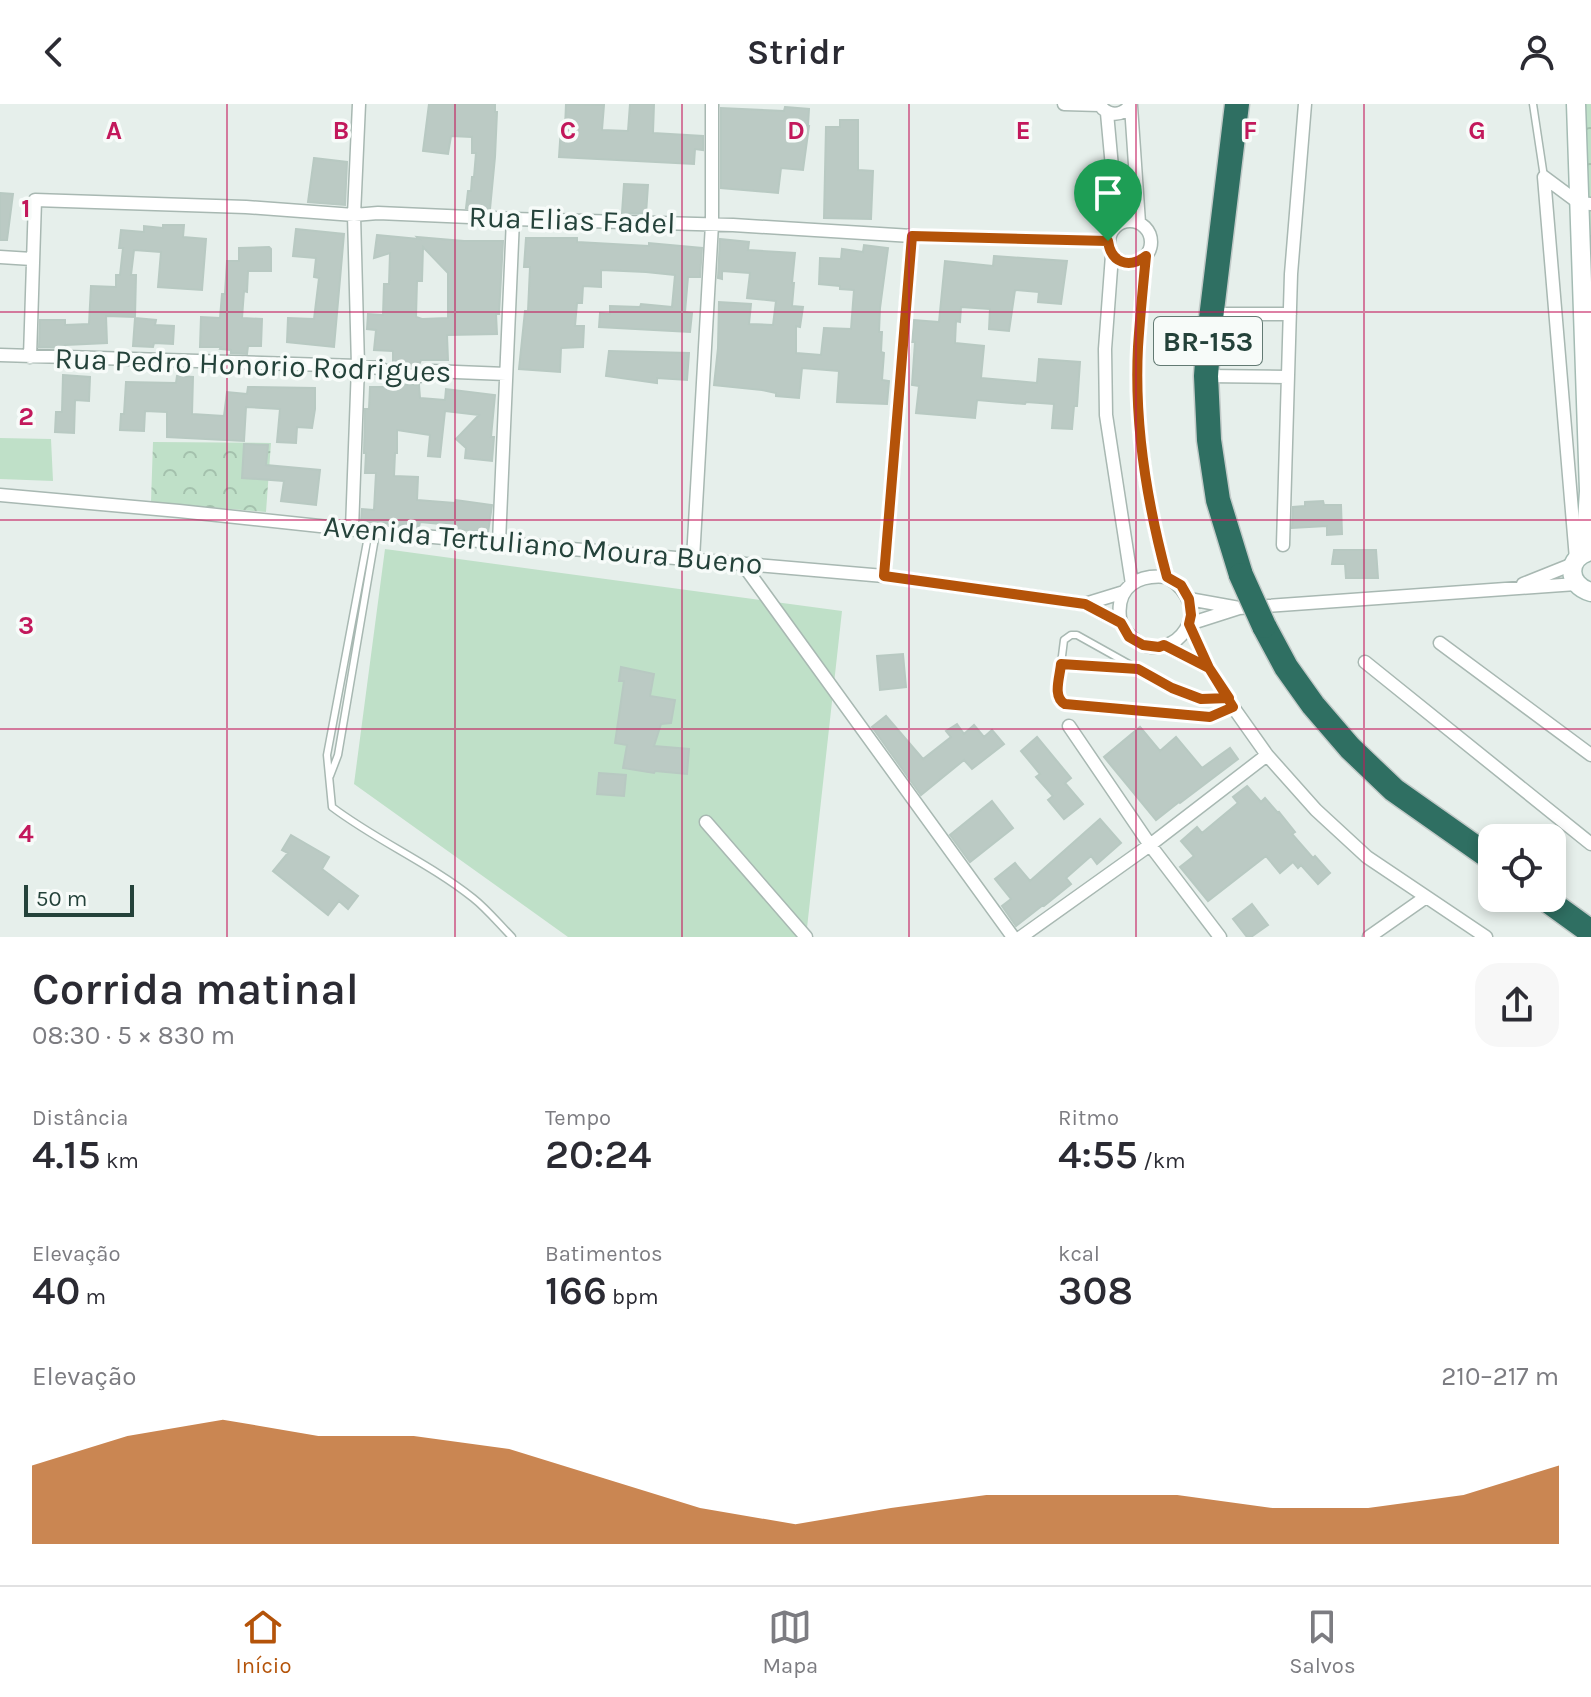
<!DOCTYPE html>
<html lang="pt">
<head>
<meta charset="utf-8">
<style>
	body { margin:0; font-family:Karla,sans-serif; background:#f7f7f7; color:#2b2b33; height:100vh; display:flex; flex-direction:column; font-size:30px; white-space:nowrap }
	* { box-sizing:border-box; margin:0 }
	p { font-size:26px; color:#7c7c81 }
	.icon { flex:none; width:44px; height:44px; fill:none; stroke:currentColor; stroke-width:2; stroke-linecap:round; stroke-linejoin:round }
	.map { position:relative; height:833px; overflow:hidden }
	.panel { display:flex; flex-direction:column; background:#fff; flex:1 }
	.panel>* { flex:none }
	.fabs { position:absolute; left:1478px; top:720px; display:grid; gap:16px }
	.fabs a { display:grid; place-items:center; width:88px; height:88px; border-radius:16px; background:#fff; box-shadow:0 4px 12px #0003; font-size:40px }
	.scale { position:absolute; left:24px; bottom:20px; width:110px; box-sizing:border-box; padding-left:8px; border:4px solid #24423a; border-top:0; font-size:22px; line-height:28px; white-space:nowrap; color:#24423a; -webkit-text-stroke:6px #f7fbf9; paint-order:stroke }
	.pin { position:absolute; display:grid; place-items:center; width:68px; height:68px; color:#fff; margin:-82px -34px; border-radius:50% 50% 50% 0; rotate:-45deg; box-shadow:0 0 8px #0007 }
	.pin .icon { rotate:45deg }
	.round { display:grid; place-items:center; flex:none; width:84px; height:84px; border-radius:24px; background:#f7f7f7 }
	.headline { display:flex; align-items:center; justify-content:space-between; height:136px; padding:0 32px }
	h1 { font-size:44px; font-weight:600; line-height:60px }
	.stats { display:grid; grid-template-columns:repeat(3,1fr); gap:12px; height:136px; padding:8px 32px }
	.stats div { display:grid; align-content:center }
	.stats b { font-size:40px; font-weight:600 }
	.stats small { font-size:22px; font-weight:400 }
	.stats p { font-size:22px }
	.chart { height:224px; padding:16px 32px }
	.chart p { display:flex; justify-content:space-between }
	.chart svg { width:100%; height:144px; margin-top:8px; fill:#b45309; opacity:.7 }
	header { display:flex; justify-content:space-between; align-items:center; height:104px; padding:0 32px; background:#fff; font-size:36px; font-weight:600 }
	.dock { display:flex; justify-content:space-around; align-items:center; height:112px; border-top:2px solid #e1e1e2; background:#fff; font-size:22px; color:#7c7c81 }
	.dock a { display:grid; justify-items:center; gap:4px }
	.dock .active { color:#b45309 }
	.map>svg:first-child { display:block }
	.park { fill:url(#park-crowns) }
	.pitch { fill:#bfe0c8 }
	.building { fill:#bbcac4; stroke:#b8c9c2; stroke-width:2; fill-rule:evenodd }
	.lines { fill:none; stroke-linecap:round; stroke-linejoin:round }
	.lane-casing { stroke:#a8b8b2; stroke-width:9 }
	.street-casing { stroke:#a8b8b2; stroke-width:15 }
	.secondary-casing { stroke:#a4bbb3; stroke-width:21 }
	.highway-casing { stroke:#c2cac8; stroke-width:27 }
	.lane { stroke:#fff; stroke-width:6 }
	.street { stroke:#fff; stroke-width:12 }
	.secondary { stroke:#fff; stroke-width:18 }
	.highway { stroke:#2f6f62; stroke-width:24 }
	.highway-bridge-casing { stroke:#c2cac8; stroke-width:27; stroke-linecap:butt }
	.highway-bridge { stroke:#2f6f62; stroke-width:24 }
	.route-casing { stroke:#fff; stroke-width:16 }
	.route { stroke:#b45309; stroke-width:10 }
	.grid { fill:none; stroke:#c2185b; stroke-width:2; stroke-opacity:0.55 }
	.labels { text-anchor:middle; dominant-baseline:central; stroke-width:7; stroke-linejoin:round; paint-order:stroke }
	.shield { fill:#f7fbf9; stroke:#637a73; stroke-width:2 }
	.shield-label { font-size:28px; font-weight:bold; fill:#24423a }
	.street-label { font-size:30px; fill:#24423a; stroke:#f7fbf9 }
	.grid-label { font-size:26px; text-anchor:middle; font-weight:bold; fill:#c2185b; stroke:#f7fbf9; stroke-width:7; stroke-linejoin:round; paint-order:stroke }
</style>
</head>
<body>
<header><svg class="icon" aria-label="back" viewBox="0 0 24 24"><path d="M15 5l-7 7 7 7"/></svg>Stridr<svg class="icon" aria-label="person" viewBox="0 0 24 24"><circle cx="12" cy="8" r="4"/><path d="M4 21q1-7 8-7t8 7"/></svg></header>
<div class="map">
<svg width="1591" height="833" viewBox="0 0 1591 833">
	<defs>
		<pattern id="park-crowns" width="20" height="18" patternUnits="userSpaceOnUse" patternTransform="scale(2)"><rect width="20" height="18" fill="#bfe0c8"/><path d="M2 6a3 3 0 1 1 6 0M12 15a3 3 0 1 1 6 0" fill="none" stroke="#a4c1ad"/></pattern>
	</defs>
	<rect width="100%" height="100%" fill="#e6efeb"/>
	<path class="park" d="M1584,0H1591V217Z
		M153,338L271,339L266,408L151,398Z"/>
	<path class="pitch" d="M0,334L51,335L53,377L0,375Z
		M385,445L842,507L806,833H568L354,680Z"/>
	<path class="building" d="M429,0H495V8H497L495,53L490,105L466,104L468,87H471L472,73H474L476,49H472V33L451,32L448,50L423,47Z
		M566,0L604,1L602,26L628,27L630,0H654L653,29L703,32V46L695,45L694,60L559,53L561,23L565,24Z
		M785,3L809,5L808,22H809L803,66L781,64L778,89L721,84V4L784,7Z
		M840,16H858V66L873,67L871,115L824,114L826,23H840Z
		M314,54L347,58L345,101L308,98Z
		M624,80L648,81L646,110L622,109Z
		M0,89L13,90L7,136H0Z
		M163,121H184L183,133L206,135L202,186L158,183L161,148L134,146L131,171H136L135,213L106,212L107,239L65,241V244L39,243L40,216H65V221L89,220L91,182L116,183V171H120L123,144H119L121,126L144,128V122L163,124Z
		M296,125L344,130L334,243L287,238L288,214L314,215L319,174L314,173L316,154L293,152Z
		M377,131L419,135L417,133L464,137H503L499,210H496L497,230L447,231L448,256H421L418,263L395,262L393,258V247L374,246L376,226L367,225L368,210L383,211L384,180H389L390,149L374,154ZM423,143L448,169V214L422,215L416,213L417,177H422Z
		M526,134H577V138L649,142V139L702,144L700,173H688L685,208L692,209L690,228L599,223L600,209L610,210V202L640,203L641,200L672,203L675,171L646,168L601,166V183L583,182L582,199H577L575,222H584L583,243L561,244L560,268L519,265L525,207H528L530,163H524Z
		M720,135L749,138L748,146L795,149L792,179H794L792,202L803,203L800,223L796,222V249L821,251L824,224L851,225L854,186L840,185V182L819,180L820,154L841,155L842,145L863,148L864,141L888,144L880,204L879,228H882L881,248L884,249L882,276L889,277L887,300L837,298L839,267L802,264L799,294L776,292V289L762,286L714,281L718,244L719,198L751,200L749,220L773,221L776,197L747,194L750,169L722,167V175L718,174Z
		M269,143L271,145V167H248L247,188L244,187L242,214L262,215L261,242H248L247,250L231,249V246L220,245L221,243H200L201,213L220,214L222,190H225L227,157H239V144Z
		M994,152L1067,157L1061,200L1038,198L1039,188L1015,186L1009,227L989,225L990,205L961,203L960,218L956,217L955,239L984,242L981,274L1037,279L1039,255L1080,258L1077,302H1074L1072,325L1052,324L1054,300L1026,298L1025,300L977,296L975,314L916,309L919,282L912,281L915,238H912L914,216L939,218L945,157L993,162Z
		M135,214L156,216L155,221L174,222L173,240L154,239L153,243L133,242Z
		M609,247L689,249L687,276L657,274V279L606,272Z
		M63,271L90,273L89,297L75,296L74,329L55,328L56,308H62Z
		M177,272L193,273L192,310L224,312L227,288L247,290L248,283L315,284V305L312,324L297,323L296,339L277,338L280,305L246,303L244,337L167,333V308L145,307L144,327L120,326L121,310H124L126,278L176,279Z
		M393,280L419,281L420,294L445,296L446,285L495,291L491,333H494L492,357L465,354L466,344L456,335L479,311L445,307L440,353L428,352L430,331L397,326V349H395L394,372L418,373L417,396L455,399L456,396L492,401L488,429L451,425L452,421L420,418L419,423L361,417L362,405L374,406L376,369H365L366,349H364L365,305H369L370,283H393Z
		M244,340L268,341L266,361L320,366L316,401L281,397L284,377L242,374Z
		M1323,397L1324,401H1341L1342,430L1327,431V422L1292,424L1293,403L1305,402V398Z
		M1334,446H1376L1378,474H1346L1345,460H1332Z
		M903,550L906,583L880,586L877,552Z
		M621,563L654,570L650,592L675,596L671,619L661,620L654,642L689,645L687,670L655,667L654,669L623,664L627,641L615,639L624,577H619Z
		M886,612L923,655L951,633L946,627L957,620L964,630L974,621L984,633L992,626L1004,640L972,665L964,656L921,691L872,623Z
		M1140,623L1160,647L1176,633L1202,664L1230,644L1238,655L1180,699L1179,698L1156,716L1104,653Z
		M1037,633L1071,674L1065,679L1083,700L1064,715L1048,696L1053,692L1036,673L1040,670L1021,647Z
		M599,669L626,671L624,692L597,690Z
		M1247,682L1261,698L1265,694L1278,709L1279,708L1295,728L1292,730L1313,754L1315,752L1330,769L1318,780L1301,761L1298,764L1293,758L1280,769L1266,752L1208,797L1180,763L1194,752L1181,737L1197,723L1202,729L1238,699L1233,693Z
		M992,697L1013,724L970,758L950,731Z
		M1100,715L1121,739L1097,760L1091,752L1066,774L1071,780L1044,802L1043,801L1016,822L1002,802L1011,795L995,775L1015,759L1030,777Z
		M291,731L329,753L322,765L358,792L348,805L339,797L328,811L273,767L288,749L282,746Z
		M1252,800L1268,821L1251,833H1247L1233,815Z"/>
	<g class="lines">
		<defs>
			<path id="lane" d="M1533,0L1544,73
				M369,427L327,651L332,703C377,737 429,759 473,794C487,805 499,820 512,833
				M1061,560L1133,565
				M1229,594L1201,595L1172,584L1077,531H1071L1064,536L1057,592L1060,597L1065,600L1210,613L1233,603
				M330,672L338,651L376,428"/>
			<path id="street" d="M1064,0L1100,1
				M1099,0C1108,13 1122,13 1131,0
				M1131,2L1139,119
				M1107,9L1113,74V124
				M1544,73L1576,455
				M1544,73L1579,99L1591,100
				M1109 138a21 21 0 1 1 42 0a21 21 0 1 1-42 0Z
				M1112,151L1105,245L1106,311L1132,480
				M1146,152C1143,182 1140,212 1138,243C1134,320 1147,399 1167,473C1219,505 1174,560 1138,538C1129,532 1122,525 1120,514C1116,482 1139,470 1167,473
				M0,153L32,155
				M1212,210H1290
				M0,251L358,262L380,264L392,271L420,272L431,267L506,270
				M30,253L35,96L246,103L354,111L378,109L513,115L733,121L912,132L1108,137
				M1206,272L1287,273
				M0,391L179,407L376,428L884,472L1085,500L1121,519
				M352,425L358,262L354,111L359,0
				M499,438L513,115
				M1283,441L1291,170L1305,0
				M693,455L712,120V0
				M742,459L1013,833
				M884,472L912,132
				M1523,480L1573,460
				M1189,495L1239,504L1576,480
				M1085,500L1124,488
				M1239,504L1189,520L1209,564L1233,603L1267,651L1316,706L1367,753L1486,833
				M1440,539L1591,651
				M1164,541L1209,564
				M1365,558L1591,740
				M1069,622L1150,741L1220,833
				M706,718L806,833
				M1021,833L1150,741L1267,651
				M1369,833L1426,793"/>
			<path id="secondary" d="M1576,0L1589,387L1585,448
				M1591,447C1566,453 1566,481 1591,488"/>
			<path id="highway" d="M1237,0L1209,231L1206,272L1209,336L1218,396L1241,471
				M1264,522L1286,563L1313,601L1350,644L1394,686L1492,755
				M1544,794L1591,828"/>
		</defs>
		<use href="#lane" class="lane-casing"/>
		<use href="#street" class="street-casing"/>
		<use href="#secondary" class="secondary-casing"/>
		<use href="#highway" class="highway-casing"/>
		<use href="#lane" class="lane"/>
		<use href="#street" class="street"/>
		<use href="#secondary" class="secondary"/>
		<use href="#highway" class="highway"/>
		<defs>
			<path id="highway-bridge" d="M1241,471L1264,522"/>
		</defs>
		<use href="#highway-bridge" class="highway-bridge-casing"/>
		<use href="#highway-bridge" class="highway-bridge"/>
	</g>
	<g class="lines">
		<defs>
			<path id="route" d="M1108,137L912,132L884,472L1085,500L1121,519L1129,533L1143,541L1159,543L1164,541L1209,564L1229,594L1201,595L1172,584L1138,565L1061,560C1060,573 1052,593 1065,600L1210,613L1233,603L1209,564L1189,520L1191,511L1189,495L1181,481L1167,473C1147,399 1134,320 1138,243C1140,213 1143,182 1146,152C1129,165 1111,159 1108,137"/>
		</defs>
		<use href="#route" class="route-casing"/>
		<use href="#route" class="route"/>
	</g>
	<path class="grid" d="M227,0V833M455,0V833M682,0V833M909,0V833M1136,0V833M1364,0V833M0,208H1591M0,416H1591M0,625H1591"/>
	<g class="labels">
		<rect class="shield" x="1154" y="213" width="108" height="48" rx="6"/>
		<g class="shield-label">
			<text x="1208" y="237">BR-153</text>
		</g>
		<g class="street-label">
			<text transform="translate(572 116) rotate(2)">Rua Elias Fadel</text>
			<text transform="translate(253 261) rotate(2)">Rua Pedro Honorio Rodrigues</text>
			<text transform="translate(543 441) rotate(5)">Avenida Tertuliano Moura Bueno</text>
		</g>
	</g>
	<g class="grid-label">
		<text x="114" y="35">A</text>
		<text x="341" y="35">B</text>
		<text x="568" y="35">C</text>
		<text x="796" y="35">D</text>
		<text x="1023" y="35">E</text>
		<text x="1250" y="35">F</text>
		<text x="1477" y="35">G</text>
		<text x="26" y="113">1</text>
		<text x="26" y="321">2</text>
		<text x="26" y="530">3</text>
		<text x="26" y="738">4</text>
	</g>
</svg>
<div class="fabs">
<a><svg class="icon" aria-label="locate" viewBox="0 0 24 24"><circle cx="12" cy="12" r="6"/><path d="M12 2v4M12 18v4M2 12h4M18 12h4"/></svg></a>
</div>
<div class="scale">50 m</div>
<div class="pin" style="left:1108px;top:137px;background:#1e9e55"><svg class="icon" aria-label="arrive" viewBox="0 0 24 24"><path d="M6 21V4h12l-3 4 3 4H6"/></svg></div>
</div>
<section class="panel">
<div class="headline"><div><h1>Corrida matinal</h1><p>08:30 · 5 × 830 m</p></div><a class="round"><svg class="icon" aria-label="share" viewBox="0 0 24 24"><path d="M12 15V3M7 8l5-5 5 5M5 13v7h14v-7"/></svg></a></div>
<div class="stats">
<div><p>Distância</p><b>4.15<small> km</small></b></div>
<div><p>Tempo</p><b>20:24</b></div>
<div><p>Ritmo</p><b>4:55<small> /km</small></b></div>
</div>
<div class="stats">
<div><p>Elevação</p><b>40<small> m</small></b></div>
<div><p>Batimentos</p><b>166<small> bpm</small></b></div>
<div><p>kcal</p><b>308</b></div>
</div>
<div class="chart"><p><span>Elevação</span>210–217 m</p>
<svg viewBox="0 0 160 44" preserveAspectRatio="none"><path d="M0 44V20L10 11L20 6L30 11L40 11L50 15L60 24L70 33L80 38L90 33L100 29L110 29L120 29L130 33L140 33L150 29L160 20V44z"/></svg>
</div>
</section>
<nav class="dock">
<a class="active"><svg class="icon" aria-label="home" viewBox="0 0 24 24"><path d="M3 11l9-7 9 7M6 9v11h12V9"/></svg>Início</a>
<a><svg class="icon" aria-label="map" viewBox="0 0 24 24"><path d="M3 6l6-2 6 2 6-2v14l-6 2-6-2-6 2zM9 4v14M15 6v14"/></svg>Mapa</a>
<a><svg class="icon" aria-label="saved" viewBox="0 0 24 24"><path d="M7 4h10v16l-5-4-5 4z"/></svg>Salvos</a>
</nav>
</body>
</html>
